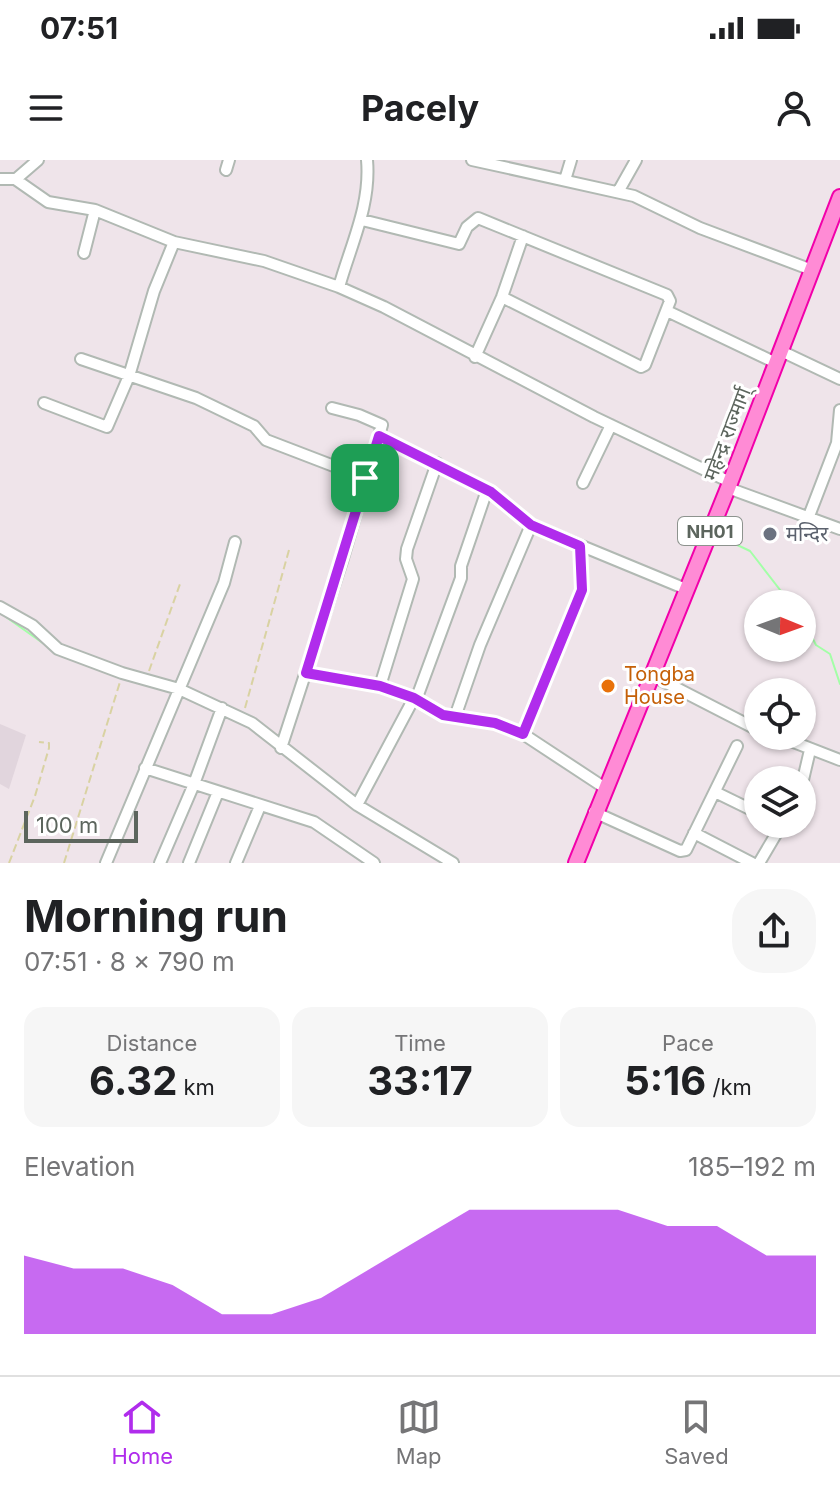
<!DOCTYPE html>
<html lang="en">
<head>
<meta charset="utf-8">
<style>
	body { margin:0; font-family:Inter,"Noto Sans Devanagari",sans-serif; background:#f6f6f6; color:#202124; height:100vh; display:flex; flex-direction:column; font-size:30px; white-space:nowrap }
	* { box-sizing:border-box; margin:0 }
	p { font-size:26px; color:#757577 }
	.icon { flex:none; width:44px; height:44px; fill:none; stroke:currentColor; stroke-width:2; stroke-linecap:round; stroke-linejoin:round }
	.map { position:relative; height:703px; overflow:hidden }
	.panel { display:flex; flex-direction:column; background:#fff; flex:1 }
	.panel>* { flex:none }
	.needle { width:52px; rotate:91deg }
	.fabs { position:absolute; left:744px; top:430px; display:grid; gap:16px }
	.fabs a { display:grid; place-items:center; width:72px; height:72px; border-radius:50%; background:#fff; box-shadow:0 2px 6px #0004; font-size:40px }
	.scale { position:absolute; left:24px; bottom:20px; width:114px; box-sizing:border-box; padding-left:8px; border:4px solid #5c655d; border-top:0; font-size:22px; line-height:28px; white-space:nowrap; color:#5c655d; -webkit-text-stroke:6px #fff; paint-order:stroke }
	.pin { position:absolute; display:grid; place-items:center; width:68px; height:68px; color:#fff; margin:-34px; border-radius:16px; box-shadow:0 4px 12px #0006 }
	.round { display:grid; place-items:center; flex:none; width:84px; height:84px; border-radius:32px; background:#f6f6f6 }
	.headline { display:flex; align-items:center; justify-content:space-between; height:136px; padding:0 24px }
	h1 { font-size:44px; font-weight:700; line-height:60px }
	.stats { display:grid; grid-template-columns:repeat(3,1fr); gap:12px; height:136px; padding:8px 24px }
	.stats div { display:grid; align-content:center; border-radius:20px; background:#f6f6f6; text-align:center }
	.stats b { font-size:40px; font-weight:700 }
	.stats small { font-size:22px; font-weight:400 }
	.stats p { font-size:22px }
	.chart { height:224px; padding:16px 24px }
	.chart p { display:flex; justify-content:space-between }
	.chart svg { width:100%; height:144px; margin-top:8px; fill:#b02cec; opacity:.7 }
	.status { display:flex; justify-content:space-between; align-items:center; height:56px; padding:0 40px; background:#fff; direction:ltr }
	.status svg { height:22px; fill:currentColor }
	header { display:flex; justify-content:space-between; align-items:center; height:104px; padding:0 24px; background:#fff; font-size:36px; font-weight:700 }
	.dock { display:flex; justify-content:space-around; align-items:center; height:112px; border-top:2px solid #e0e0e0; background:#fff; font-size:22px; color:#757577 }
	.dock a { display:grid; justify-items:center; gap:4px }
	.dock .selected { color:#b02cec }
	.map>svg:first-child { display:block }
	.education { fill:#e1d5dd }
	.lines { fill:none; stroke-linecap:round; stroke-linejoin:round }
	.stream { stroke:#a3ffa7; stroke-width:2 }
	.minor-casing { stroke:#b1b9b3; stroke-width:14 }
	.highway-casing { stroke:#f200aa; stroke-width:18 }
	.path { stroke:#d9d2a2; stroke-width:2; stroke-dasharray:8 4; stroke-linecap:butt }
	.minor { stroke:#fff; stroke-width:10 }
	.highway { stroke:#ff8bd5; stroke-width:14 }
	.route-casing { stroke:#fff; stroke-width:16 }
	.route { stroke:#b02cec; stroke-width:10 }
	.worship-dot { fill:#6b7280; stroke:#fff; stroke-width:3 }
	.food-dot { fill:#e8710a; stroke:#fff; stroke-width:3 }
	.labels { text-anchor:middle; dominant-baseline:central; stroke-width:6; stroke-linejoin:round; paint-order:stroke }
	.shield { fill:#fff; stroke:#8d938e; stroke-width:2 }
	.shield-label { font-size:18px; font-weight:bold; fill:#5c655d }
	.street-label { font-size:20px; fill:#5c655d; stroke:#fff }
	.worship-label { font-size:20px; fill:#5b616d; stroke:#fff; text-anchor:start }
	.food-label { font-size:20px; fill:#c56008; stroke:#fff; text-anchor:start }
</style>
</head>
<body>
<div class="status"><b>07:51</b><svg viewBox="0 0 49 12"><path d="M0 12V9h3v3zM5 12V6h3v6zM10 12V3h3v9zM15 12V0h3v12zM26 1h20v11H26zM47 4h2v5h-2z"/></svg></div>
<header><svg class="icon" aria-label="menu" viewBox="0 0 24 24"><path d="M4 6h16M4 12h16M4 18h16"/></svg>Pacely<svg class="icon" aria-label="person" viewBox="0 0 24 24"><circle cx="12" cy="8" r="4"/><path d="M4 21q1-7 8-7t8 7"/></svg></header>
<div class="map">
<svg width="840" height="703" viewBox="0 0 840 703">
	<rect width="100%" height="100%" fill="#efe4ea"/>
	<path class="education" d="M0,564L26,575L9,629L0,624Z"/>
	<g class="lines">
		<path class="stream" d="M714,374L750,391L791,444
			M6,457L54,491
			M802,458L816,485L830,494L840,524
			M59,494L102,510"/>
		<defs>
			<path id="minor" d="M472,0L634,36L700,68L812,110
				M226,10L229,0
				M0,19H16L38,0
				M15,19L48,42L95,50
				M565,20L571,0
				M618,32L636,0
				M362,60L459,84L467,67L478,58L667,135L670,141L645,205L641,207L502,137
				M84,93L95,50L174,82L264,101L339,127L384,147L594,257L730,322
				M339,127C351,84 371,45 367,0
				M667,151L776,203
				M781,191L840,219
				M475,197L502,137L523,76
				M81,199L196,238L254,266L266,280L365,318
				M44,243L107,267L129,216L154,131L174,82
				M379,276L491,332L531,365L686,429
				M583,323L611,265
				M728,328L840,369
				M809,356L837,283L840,250
				M0,447L32,465L58,489L122,513L179,529L252,563L357,645L453,703
				M306,513L380,526L414,538L443,555L495,563L523,574L605,628
				M651,515L758,570
				M380,526L413,419L406,399L407,389L437,303
				M416,540L461,418V406L487,330
				M455,557L480,485L531,365
				M523,574L582,430L580,386
				M778,576L840,600
				M281,588L343,398L382,265L359,255L332,248
				M145,608L314,662L374,703
				M802,624L810,590
				M715,632L758,653
				M357,645L414,538
				M594,652L680,691L686,690L737,586
				M694,673L752,703
				M106,703L224,423L235,382
				M160,703L194,624L222,548
				M189,703L218,632
				M236,703L260,646
				M759,703L782,664"/>
			<path id="highway" d="M576,703L728,328L840,37"/>
		</defs>
		<use href="#minor" class="minor-casing"/>
		<use href="#highway" class="highway-casing"/>
		<path class="path" d="M149,511L180,424
			M245,548L289,390
			M9,703L35,636L49,588V583L39,582
			M64,703L120,522"/>
		<use href="#minor" class="minor"/>
		<use href="#highway" class="highway"/>
	</g>
	<g class="lines">
		<defs>
			<path id="route" d="M379,276L491,332L531,365L580,386L582,430L523,574L495,563L443,555L414,538L380,526L306,513Z"/>
		</defs>
		<use href="#route" class="route-casing"/>
		<use href="#route" class="route"/>
	</g>
	<circle class="worship-dot" cx="770" cy="374" r="8"/>
	<circle class="food-dot" cx="608" cy="526" r="8"/>
	<g class="labels">
		<rect class="shield" x="678" y="357" width="64" height="28" rx="6"/>
		<g class="shield-label">
			<text x="710" y="371">NH01</text>
		</g>
		<g class="street-label">
			<text transform="translate(727 274) rotate(-69)">महेन्द्र राज्मार्ग्</text>
		</g>
		<g class="worship-label">
			<text x="786" y="374">मन्दिर</text>
		</g>
		<g class="food-label">
			<text x="624" y="514">Tongba<tspan x="624" dy="23">House</tspan></text>
		</g>
	</g>
</svg>
<div class="fabs">
<a><svg class="needle" viewBox="-14 -14 28 28"><path d="M0-13l5 13h-10z" fill="#e53935"/><path d="M0 13l5-13h-10z" fill="#757577"/></svg></a>
<a><svg class="icon" aria-label="locate" viewBox="0 0 24 24"><circle cx="12" cy="12" r="6"/><path d="M12 2v4M12 18v4M2 12h4M18 12h4"/></svg></a>
<a><svg class="icon" aria-label="layers" viewBox="0 0 24 24"><path d="M12 4l9 5-9 5-9-5zM3 14l9 5 9-5"/></svg></a>
</div>
<div class="scale">100 m</div>
<div class="pin" style="left:365px;top:318px;background:#1e9e55"><svg class="icon" aria-label="arrive" viewBox="0 0 24 24"><path d="M6 21V4h12l-3 4 3 4H6"/></svg></div>
</div>
<section class="panel">
<div class="headline"><div><h1>Morning run</h1><p>07:51 · 8 × 790 m</p></div><a class="round"><svg class="icon" aria-label="share" viewBox="0 0 24 24"><path d="M12 15V3M7 8l5-5 5 5M5 13v7h14v-7"/></svg></a></div>
<div class="stats">
<div><p>Distance</p><b>6.32<small> km</small></b></div>
<div><p>Time</p><b>33:17</b></div>
<div><p>Pace</p><b>5:16<small> /km</small></b></div>
</div>
<div class="chart"><p><span>Elevation</span>185–192 m</p>
<svg viewBox="0 0 160 44" preserveAspectRatio="none"><path d="M0 44V20L10 24L20 24L30 29L40 38L50 38L60 33L70 24L80 15L90 6L100 6L110 6L120 6L130 11L140 11L150 20L160 20V44z"/></svg>
</div>
</section>
<nav class="dock">
<a class="selected"><svg class="icon" aria-label="home" viewBox="0 0 24 24"><path d="M3 11l9-7 9 7M6 9v11h12V9"/></svg>Home</a>
<a><svg class="icon" aria-label="map" viewBox="0 0 24 24"><path d="M3 6l6-2 6 2 6-2v14l-6 2-6-2-6 2zM9 4v14M15 6v14"/></svg>Map</a>
<a><svg class="icon" aria-label="saved" viewBox="0 0 24 24"><path d="M7 4h10v16l-5-4-5 4z"/></svg>Saved</a>
</nav>
</body>
</html>
